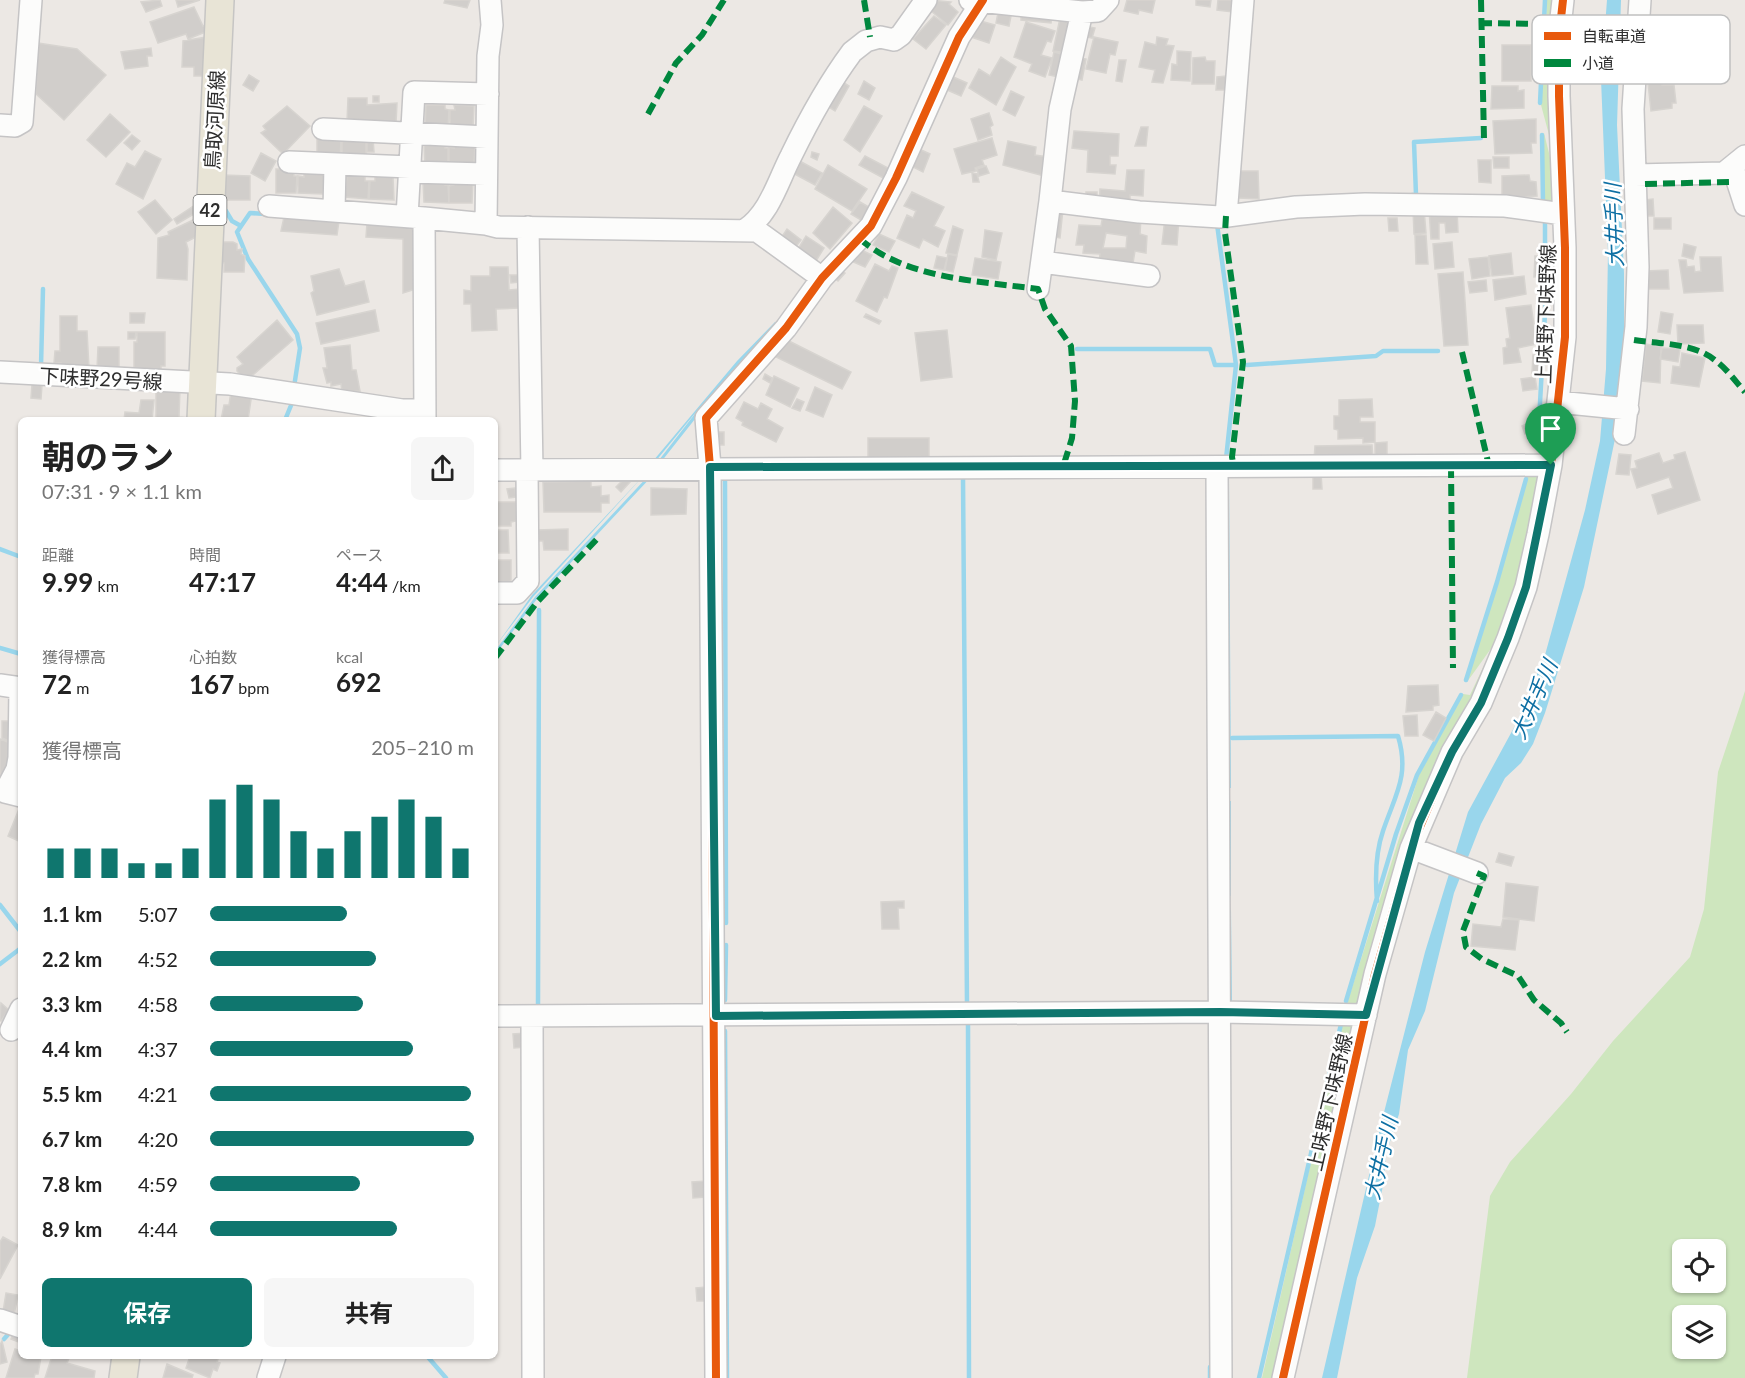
<!DOCTYPE html>
<html lang="ja">
<head>
<meta charset="utf-8">
<style>
	body { margin:0; font-family:Lato,"Noto Sans JP",sans-serif; background:#f6f6f6; color:#222; height:100vh; display:flex; flex-direction:column; font-size:22px; white-space:nowrap }
	* { box-sizing:border-box; margin:0 }
	p { font-size:20px; color:#767676 }
	.icon { flex:none; width:33px; height:33px; fill:none; stroke:currentColor; stroke-width:2; stroke-linecap:round; stroke-linejoin:round }
	.map { position:relative; flex:1; overflow:hidden }
	.panel { position:absolute; left:18px; top:417px; width:480px; height:942px; display:flex; flex-direction:column; background:#fff; border-radius:9px; box-shadow:0 2px 4px #0004 }
	.panel>* { flex:none }
	.fabs { position:absolute; left:1672px; top:1239px; display:grid; gap:12px }
	.fabs a { display:grid; place-items:center; width:54px; height:54px; border-radius:9px; background:#fff; box-shadow:0 2px 4px #0004; font-size:30px }
	.pin { position:absolute; display:grid; place-items:center; width:51px; height:51px; color:#fff; margin:-62px -26px; border-radius:50% 50% 50% 0; rotate:-45deg; box-shadow:0 0 6px #0007 }
	.pin .icon { rotate:45deg }
	.round { display:grid; place-items:center; flex:none; width:63px; height:63px; border-radius:9px; background:#f6f6f6 }
	.head { display:flex; align-items:center; justify-content:space-between; height:102px; padding:0 24px }
	h1 { font-size:33px; font-weight:700; line-height:45px }
	.figures { display:grid; grid-template-columns:repeat(3,1fr); gap:9px; height:102px; padding:6px 24px }
	.figures div { display:grid; align-content:center }
	.figures b { font-size:26px; font-weight:700 }
	.figures small { font-size:16px; font-weight:400 }
	.figures p { font-size:16px }
	.chart { height:168px; padding:12px 24px }
	.chart p { display:flex; justify-content:space-between }
	.chart svg { width:100%; height:108px; margin-top:6px; stroke:#0f766e; stroke-width:6 }
	.primary-button { display:flex; gap:12px; margin-top:auto; padding:12px 24px }
	.primary-button a { flex:1; height:69px; border-radius:9px; background:#0f766e; color:#fff; font-size:24px; font-weight:700; line-height:69px; text-align:center }
	.primary-button a+a { background:#f6f6f6; color:#222 }
	ul { padding:0 24px; list-style:none; font-size:20px }
	li { display:grid; grid-template-columns:96px 72px 1fr; align-items:center; height:45px }
	li i { height:15px; border-radius:8px; background:#0f766e }
	.map>svg:first-child { display:block }
	.green { fill:#cee6be; fill-rule:evenodd }
	.water { fill:#99d6ec }
	.lines { fill:none; stroke-linecap:round; stroke-linejoin:round }
	.stream { stroke:#99d6ec; stroke-width:4.5 }
	.building { fill:#d1cecb; stroke:#d7d4d0; stroke-width:1.5; fill-rule:evenodd }
	.minor-casing { stroke:#c5c4c5; stroke-width:24 }
	.major-casing { stroke:#c6c5c4; stroke-width:30 }
	.minor { stroke:#fcfcfb; stroke-width:21 }
	.major { stroke:#e8e4d6; stroke-width:27 }
	.quiet { stroke:#00873e; stroke-width:6; stroke-dasharray:12 6; stroke-linecap:butt }
	.cycleway-casing { stroke:#fff; stroke-width:11 }
	.cycleway { stroke:#e8590c; stroke-width:8 }
	.route-casing { stroke:#fff; stroke-width:12 }
	.route { stroke:#0f766e; stroke-width:8 }
	.labels { text-anchor:middle; dominant-baseline:central; stroke-width:5; stroke-linejoin:round; paint-order:stroke }
	.shield { fill:#fff; stroke:#6d6d6d; stroke-width:1.5 }
	.shield-label { font-size:18px; font-weight:bold; fill:#2e2e2e }
	.street-label { font-size:20px; fill:#2e2e2e; stroke:#fff }
	.water-label { font-size:21px; font-style:italic; fill:#0d6fa3; stroke:#fff }
	.key { fill:#fff; stroke:#c0c0c0; stroke-width:1.5 }
	.key-label { font-size:16px; fill:#2e2e2e }
</style>
</head>
<body>
<div class="map">
<svg width="1745" height="1378" viewBox="0 0 1745 1378">
	<rect width="100%" height="100%" fill="#ece8e4"/>
	<path class="green" d="M1547,0H1558L1552,146L1541,105Z
		M1544,133L1560,197L1544,210L1543,134Z
		M1529,469L1540,471L1518,598L1495,643L1467,682L1501,572Z
		M1500,641L1365,998L1353,1009L1345,1010L1419,775L1463,694L1470,695L1488,657Z
		M1745,691V1378H1467L1490,1196L1510,1162L1571,1094L1613,1041L1690,957L1704,909L1718,772ZM1683,1250H1716V1282H1683ZM1683,1316H1716V1348H1683Z
		M1344,1016L1357,1024L1280,1378H1262Z"/>
	<path class="water" d="M1607,0H1621L1617,125L1624,273V341L1615,439L1584,587L1545,713L1533,744L1521,763L1505,778L1481,824L1454,893L1425,1011L1408,1050L1399,1114L1386,1154L1384,1180L1375,1226L1357,1278L1337,1378H1322L1380,1128L1425,952L1468,812L1517,722L1545,655L1585,510L1600,441L1606,369L1608,252L1601,79Z
		M775,322L779,325L714,395L661,462L659,460L701,406L655,462L653,461L737,361Z
		M646,473L533,597L495,647L532,595Z
		M651,473L653,475L537,599L495,655V651L535,597Z
		M1226,476H1229L1231,788H1229Z
		M1229,801H1231V896H1228Z
		M1228,910H1231L1232,1001H1229Z"/>
	<g class="lines">
		<path class="stream" d="M1540,103L1545,0
			M1542,135L1543,204
			M1412,195H1416L1414,142L1481,138
			M226,211L232,221L241,226
			M266,214L250,213L237,232L248,259L297,334L300,348L294,387
			M1217,224L1236,365L1226,459
			M1545,275V217
			M1077,349H1210L1215,365H1236
			M1247,365L1376,356L1383,351H1438
			M41,366L43,289
			M285,420L292,403H296
			M1538,439L1546,295
			M963,476L967,1006
			M725,479L726,923
			M0,549L21,557
			M0,648L21,654
			M1466,680L1497,582L1526,479
			M1232,738L1398,736C1410,776 1395,795 1383,831C1375,854 1375,877 1377,901
			M0,905L21,932
			M0,964L21,948
			M725,1000L726,945
			M1346,1001L1396,834L1417,775L1461,695
			M538,1008L539,610
			M968,1023L969,1378
			M725,1031L727,1378
			M4,1339L12,1330
			M427,1356L446,1378
			M1210,1367V1378
			M1259,1378L1341,1024"/>
	</g>
	<path class="building" d="M160,0L162,6L146,12L141,2Z
		M176,0H200L178,7Z
		M445,0H470L467,8L444,3Z
		M930,0L951,2L949,4L958,12L948,25L925,6Z
		M1127,0H1155L1152,13L1139,10L1138,14L1124,11Z
		M1196,0H1211L1210,7L1196,5Z
		M1218,0H1235L1233,12L1217,10Z
		M194,7L203,26L208,24V31L188,39L186,34L158,43L150,22Z
		M999,8L1012,11L1009,26L996,23Z
		M1021,10L1052,12L1051,23L1021,20Z
		M934,16L946,25L926,49L913,39Z
		M1060,18L1077,21L1069,53L1053,51Z
		M977,20L995,25L989,43L971,37Z
		M1026,22L1055,31L1051,42L1047,41L1041,55L1052,58L1045,77L1029,71L1032,64L1014,57Z
		M1085,26L1095,28L1092,38L1083,36Z
		M207,37L206,76H194V67H182L183,41Z
		M1094,37L1118,42L1115,55L1110,54L1106,73L1086,69Z
		M1157,37L1168,39L1166,45L1174,46L1163,83L1152,82L1155,70L1139,67L1145,42L1156,45Z
		M38,43L77,49L106,75L64,120L36,94Z
		M1502,45H1531V81H1502Z
		M151,48L152,56H147L148,66L125,69L121,52Z
		M1177,51L1191,52L1190,81L1171,80L1172,64L1177,65Z
		M1054,52L1069,56L1063,78L1049,75Z
		M1001,57L1016,67L996,105L969,88L979,69L990,76Z
		M1076,57L1086,59L1082,80L1073,78Z
		M1205,57L1206,61H1215L1214,84H1192L1193,58Z
		M1119,60H1126L1122,82L1116,81Z
		M249,75L259,81L253,91L243,85Z
		M951,76L967,83L961,96L945,89Z
		M1226,76L1225,90H1216L1217,77Z
		M838,79L849,86L835,111L824,104Z
		M864,81L875,88L869,100L858,94Z
		M1661,82L1662,85H1674L1676,103H1672V108L1651,111L1648,83Z
		M1492,86H1518V91L1524,90V108L1491,109Z
		M1011,91L1024,97L1015,116L1003,110Z
		M373,96H379V102H373Z
		M348,98H367V105L397,103L396,123L347,122Z
		M426,105H445V109L449,110L448,128H425Z
		M454,105L474,106L473,128H450V110H455Z
		M287,106L310,126L283,154L261,133L266,130L263,126Z
		M864,106L882,116L860,152L844,140Z
		M989,113L993,125L990,127L992,135L978,140L971,119Z
		M110,114L130,132L106,157L87,140Z
		M1536,119V143H1531L1532,153L1495,154L1493,121Z
		M1141,127H1148L1146,146H1135Z
		M1074,131L1119,134L1118,156H1110V165H1116L1115,174L1087,172L1088,150L1072,148Z
		M132,135L140,141L132,150L124,143Z
		M317,136H336L337,140L341,141L340,159H317Z
		M347,138L366,139V160L342,159V140Z
		M992,138L997,155L982,160L984,165L975,168L976,171L962,174L954,149Z
		M367,139H373L374,152H367Z
		M1008,141L1036,147L1035,155L1048,157V177L1003,165Z
		M424,143H445V148H448V167H425Z
		M475,143L474,167H449V147L454,148V144Z
		M919,149L930,154L923,172L911,166Z
		M145,151L161,159L143,199L116,184L127,163L135,167Z
		M812,152L819,154L817,160L811,157Z
		M261,153L276,161L265,181L251,173Z
		M865,156L890,169L885,179L859,165Z
		M1493,157H1509V168H1494Z
		M794,158L822,173L815,185L791,172Z
		M1478,160H1491V183L1479,182Z
		M828,165L867,189L852,211L815,189Z
		M986,166L989,173L979,176L977,169Z
		M276,169H293L294,176H297L296,193H276Z
		M1127,170H1144L1143,196L1130,195V208L1099,206L1100,189L1125,191Z
		M1239,171H1258L1259,199L1239,198Z
		M304,173L325,174L323,194L298,193V176L304,177Z
		M972,173L977,174L979,182H973Z
		M347,174L365,175V181H369L368,199L345,197Z
		M223,175L250,176V200H221Z
		M1529,175L1530,181L1536,182L1537,196L1502,198V176Z
		M375,176L393,177L394,200L369,199L370,181H375Z
		M423,181H445V185H448L449,203L424,202Z
		M454,181H473L472,203H449V186L454,185Z
		M912,192L944,207L934,226L945,231L938,247L923,239L919,248L897,238L907,215L913,218L916,211L904,206Z
		M1086,192H1097V203L1086,202Z
		M1653,199L1654,216H1645L1644,200Z
		M155,200L172,220L156,234L138,212Z
		M860,202L874,210L866,223L851,214Z
		M195,205L199,211L177,224L174,219Z
		M833,207L852,223L830,249L813,233Z
		M1051,208L1063,209L1060,238L1048,236Z
		M1413,209H1424L1426,233L1414,234Z
		M1429,209H1439V216L1457,209L1458,232L1446,233L1445,223H1439V239H1431Z
		M1103,215L1141,217L1140,234L1147,236L1146,253L1135,251L1133,263L1119,261V265L1099,263L1100,254L1083,253L1084,245H1076L1079,225L1101,226ZM1106,233L1127,236L1126,248H1103Z
		M284,217L339,221L337,235L281,231Z
		M1165,218H1179L1177,245L1162,244Z
		M1388,218H1397L1398,231H1389Z
		M1654,218H1671V229H1654Z
		M193,220L200,235L186,242L188,249L187,280L157,278L158,238L169,235L168,232Z
		M367,223L416,227V289L403,293V239L366,237Z
		M953,226L963,230L957,255L946,253Z
		M787,229L801,240L795,248L781,238Z
		M985,230L1002,233L996,260L982,257Z
		M879,234L895,241L889,252L873,245Z
		M1415,235H1426L1428,264H1416Z
		M806,236L824,248L816,261L798,249Z
		M220,242H233L237,244V250L242,249L241,254L245,256L244,272H224V263H220Z
		M1452,242L1454,267L1435,269L1433,244Z
		M1684,244L1696,247L1693,259L1682,256Z
		M859,249L872,255L865,267L851,261Z
		M1511,253L1513,274L1492,276L1489,256Z
		M948,254L957,256L953,272L945,270Z
		M937,256L947,258L944,270L934,268Z
		M1535,256H1542V276L1534,277Z
		M1488,257L1490,276L1472,279L1469,259Z
		M1700,257H1721L1723,291L1684,293L1679,260H1686L1687,267L1694,266L1695,272L1701,271Z
		M975,258L1001,262L998,279L972,275Z
		M875,264L889,271L892,266L898,268L887,298L884,297L877,312L856,301Z
		M490,267H508L509,290L519,289V308L496,309L497,330L472,331L471,304H464V290L471,291V276H490Z
		M339,269L345,286L364,281L369,302L317,315L311,293L314,291L311,276Z
		M840,269L845,273L838,281L833,277Z
		M1668,270L1669,289H1645V271Z
		M1463,272L1468,345L1444,346L1438,274Z
		M510,275H520L519,282L511,283Z
		M1524,276L1526,294L1495,300L1493,280Z
		M1486,280L1487,291L1470,293L1468,282Z
		M1531,305L1537,344L1518,348L1521,362L1504,364L1503,348L1507,347L1506,339L1510,338L1506,308Z
		M375,310L379,331L321,344L316,323Z
		M1661,312L1673,314L1670,334L1658,332Z
		M130,313H145L144,323H130Z
		M866,314L881,321L879,324L864,317Z
		M60,316H77V331H87L89,368L61,369V363H54L55,351H60Z
		M277,320L293,340L246,381L237,371V368L243,364L237,357Z
		M1677,325H1703L1704,343L1678,344Z
		M947,330L952,377L921,381L915,333Z
		M128,332H136L135,339H128Z
		M137,332H165V366H161V373L134,369V342H137Z
		M785,339L851,372L842,389L776,357Z
		M1646,344L1661,347L1660,383L1642,381Z
		M350,345L352,370H356L360,391L342,392L341,384L331,386V382L327,383L323,368H327L324,348Z
		M98,347H119V369H97Z
		M1662,348L1680,349L1678,362L1660,359Z
		M1682,353L1705,358L1699,387L1671,383L1673,366L1680,367Z
		M1533,355H1540L1539,373H1532Z
		M765,374L772,378L770,383L763,379Z
		M774,376L799,388L790,407L766,395Z
		M1535,377L1537,389L1523,391L1521,379Z
		M32,384L42,385L41,399L31,398Z
		M815,387L832,395L823,417L806,410Z
		M156,388H180L179,417L188,418L187,420H156Z
		M231,391L252,393L248,420H221L224,405H229Z
		M797,399L804,402L800,411L792,408Z
		M1372,399L1373,417H1360V422H1375V442L1363,443V438L1338,439V430L1334,429V416H1339V400Z
		M141,400H154L152,420H124L125,412L139,413Z
		M744,402L758,409L761,403L772,409L767,419L783,428L776,442L742,425L743,422L736,418Z
		M1532,422L1535,429L1525,434L1522,426Z
		M714,432H724V445H715Z
		M868,438H929V457L868,458Z
		M1387,442V458H1375V443Z
		M1372,445L1373,459L1314,460L1315,446Z
		M1685,452L1700,500L1658,514L1652,495L1673,488L1669,477L1637,488L1631,469L1637,468L1635,461L1659,453L1663,463L1675,459L1674,455Z
		M1619,454L1631,455L1629,475L1616,474Z
		M1313,473H1321L1322,489H1313Z
		M625,478L630,482L621,492L616,487Z
		M591,481V487L601,486V496L609,495V503H601V512H544L543,482Z
		M515,488L516,497L509,498L507,489Z
		M651,488L687,489L686,514L651,515Z
		M495,502H516V521L511,522V526H495Z
		M568,529V550H544L543,541H537V530Z
		M495,530H508L509,553H495Z
		M495,560H511V581L495,585Z
		M1438,685L1439,705L1433,706V710L1406,712L1408,686Z
		M1436,712L1446,718L1434,741L1423,735Z
		M1417,715L1418,736H1405L1403,716Z
		M2,721H16V744L2,738Z
		M0,739L15,745L0,785Z
		M21,804V842L8,836Z
		M1499,853L1514,857L1511,866L1496,862Z
		M1506,883L1538,887L1534,921L1503,917Z
		M904,901V908H898L899,929H882L881,902Z
		M1503,919L1519,920L1515,950L1471,946L1473,924L1501,927Z
		M1,1003L9,1010L1,1021L0,1020Z
		M526,1033V1047L514,1048L513,1034Z
		M706,1181V1197L693,1198L692,1182Z
		M3,1237L18,1245L0,1279V1242Z
		M706,1287L707,1301H697L696,1288Z
		M6,1293L18,1295L13,1320L2,1318Z
		M15,1329L21,1331V1343L11,1339Z
		M2,1341L7,1362L0,1364V1345Z
		M15,1349L21,1351V1356L41,1357L38,1374H35L34,1378H6Z
		M52,1356H70L67,1363L95,1371L94,1378H45Z
		M190,1356H219L217,1362L220,1363L217,1371L213,1369L210,1378L186,1368Z
		M167,1364L193,1375L192,1378H163Z"/>
	<g class="lines">
		<defs>
			<path id="minor" d="M970,0L1082,12L1098,11L1108,0
				M1082,12L1060,109L1050,201L1139,212L1220,217L1296,207L1365,204L1505,206L1563,214
				M1559,36L1637,44
				M0,125L15,126L22,122L31,0
				M323,129L487,137
				M289,162L410,167
				M1733,168L1745,205
				M409,172L486,174
				M1635,175L1724,173L1745,156
				M269,206L424,218L425,420
				M334,211L335,165
				M1226,216L1243,0
				M407,217L414,92L488,94
				M424,218L486,224L498,227L757,231L822,278
				M486,224L488,56L492,25L490,0
				M528,227L532,471
				M745,230C770,213 778,181 791,156C808,121 829,83 852,52L866,41L880,37L894,40L901,35L926,0
				M1042,262L1149,276
				M1038,289L1050,201
				M0,372L230,384L402,410H425
				M1558,402L1628,409
				M1624,434L1636,327L1638,267L1633,109L1640,0
				M1217,468L1221,1378
				M495,470L1551,465
				M495,593H517L528,581L527,470
				M0,685L21,688
				M20,688L19,758L17,769L5,792L21,796
				M1411,848L1477,873
				M495,1016L1220,1012L1366,1015
				M532,1016L533,1378
				M11,1030L21,1009
				M0,1320L21,1327
				M268,1378L275,1356
				M716,1378L710,467L706,418L786,328L822,278L871,226L896,178L959,37L983,0
				M1283,1378L1375,974L1411,848L1452,752L1481,703L1508,638L1526,587L1538,534L1551,465L1565,337V248L1559,96V36L1563,0"/>
			<path id="major" d="M201,420L220,0
				M123,1378L126,1356"/>
		</defs>
		<use href="#minor" class="minor-casing"/>
		<use href="#major" class="major-casing"/>
		<use href="#minor" class="minor"/>
		<use href="#major" class="major"/>
		<path class="quiet" d="M864,0L870,37
			M1481,0L1484,139
			M1480,23L1542,24
			M648,114L676,63L702,35L724,0
			M1645,184L1730,182
			M1226,216L1225,233L1243,362L1232,457L1234,468
			M860,239C906,279 979,281 1038,289L1045,309L1071,346L1075,401L1072,438L1063,467
			M1634,340C1661,344 1695,343 1716,361C1727,369 1736,382 1745,392
			M1462,352L1489,466
			M1451,466L1453,668
			M495,658L538,601L598,538
			M1477,873L1484,876L1463,931L1466,947L1482,959L1518,976L1534,1000L1561,1023L1567,1032"/>
		<defs>
			<path id="cycleway" d="M716,1378L710,467L706,418L786,328L822,278L871,226L896,178L959,37L983,0
				M1283,1378L1375,974L1411,848L1452,752L1481,703L1508,638L1526,587L1538,534L1551,465L1565,337V248L1559,96V36L1563,0"/>
		</defs>
		<use href="#cycleway" class="cycleway-casing"/>
		<use href="#cycleway" class="cycleway"/>
	</g>
	<g class="lines">
		<defs>
			<path id="route" d="M1551,465L1526,587L1508,638L1481,703L1452,752L1419,823L1366,1015L1220,1012L716,1016L710,467Z"/>
		</defs>
		<use href="#route" class="route-casing"/>
		<use href="#route" class="route"/>
	</g>
	<g class="labels">
		<rect class="shield" x="193.5" y="195" width="33" height="30" rx="4.5"/>
		<g class="shield-label">
			<text x="210" y="210">42</text>
		</g>
		<g class="street-label">
			<text transform="translate(214 120) rotate(-87)">鳥取河原線</text>
			<text transform="translate(1545 314) rotate(-88)">上味野下味野線</text>
			<text transform="translate(101 378) rotate(3)">下味野29号線</text>
			<text transform="translate(1329 1102) rotate(-77)">上味野下味野線</text>
		</g>
		<g class="water-label">
			<text transform="translate(1613 225) rotate(-92)">大井手川</text>
			<text transform="translate(1533 699) rotate(-66)">大井手川</text>
			<text transform="translate(1380 1158) rotate(-77)">大井手川</text>
		</g>
	</g>
	<rect x="1532" y="15" width="198" height="69" rx="9" class="key"/>
	<rect x="1544" y="32" width="27" height="8" fill="#e8590c"/>
	<rect x="1544" y="59" width="27" height="8" fill="#00873e"/>
	<g class="key-label">
		<text x="1582" y="42">自転車道</text>
		<text x="1582" y="69">小道</text>
	</g>
</svg>
<div class="fabs">
<a><svg class="icon" aria-label="locate" viewBox="0 0 24 24"><circle cx="12" cy="12" r="6"/><path d="M12 2v4M12 18v4M2 12h4M18 12h4"/></svg></a>
<a><svg class="icon" aria-label="layers" viewBox="0 0 24 24"><path d="M12 4l9 5-9 5-9-5zM3 14l9 5 9-5"/></svg></a>
</div>
<div class="pin" style="left:1551px;top:465px;background:#1e9e55"><svg class="icon" aria-label="arrive" viewBox="0 0 24 24"><path d="M6 21V4h12l-3 4 3 4H6"/></svg></div>
<section class="panel">
<div class="head"><div><h1>朝のラン</h1><p>07:31 · 9 × 1.1 km</p></div><a class="round"><svg class="icon" aria-label="share" viewBox="0 0 24 24"><path d="M12 15V3M7 8l5-5 5 5M5 13v7h14v-7"/></svg></a></div>
<div class="figures">
<div><p>距離</p><b>9.99<small> km</small></b></div>
<div><p>時間</p><b>47:17</b></div>
<div><p>ペース</p><b>4:44<small> /km</small></b></div>
</div>
<div class="figures">
<div><p>獲得標高</p><b>72<small> m</small></b></div>
<div><p>心拍数</p><b>167<small> bpm</small></b></div>
<div><p>kcal</p><b>692</b></div>
</div>
<div class="chart"><p><span>獲得標高</span>205–210 m</p>
<svg viewBox="0 0 160 44" preserveAspectRatio="none"><path d="M5 44V32M15 44V32M25 44V32M35 44V38M45 44V38M55 44V32M65 44V12M75 44V6M85 44V12M95 44V25M105 44V32M115 44V25M125 44V19M135 44V12M145 44V19M155 44V32"/></svg>
</div>
<ul>
<li><b>1.1 km</b>5:07<i style="width:52%"></i></li>
<li><b>2.2 km</b>4:52<i style="width:63%"></i></li>
<li><b>3.3 km</b>4:58<i style="width:58%"></i></li>
<li><b>4.4 km</b>4:37<i style="width:77%"></i></li>
<li><b>5.5 km</b>4:21<i style="width:99%"></i></li>
<li><b>6.7 km</b>4:20<i style="width:100%"></i></li>
<li><b>7.8 km</b>4:59<i style="width:57%"></i></li>
<li><b>8.9 km</b>4:44<i style="width:71%"></i></li>
</ul>
<div class="primary-button"><a>保存</a><a>共有</a></div>
</section>
</div>
</body>
</html>
